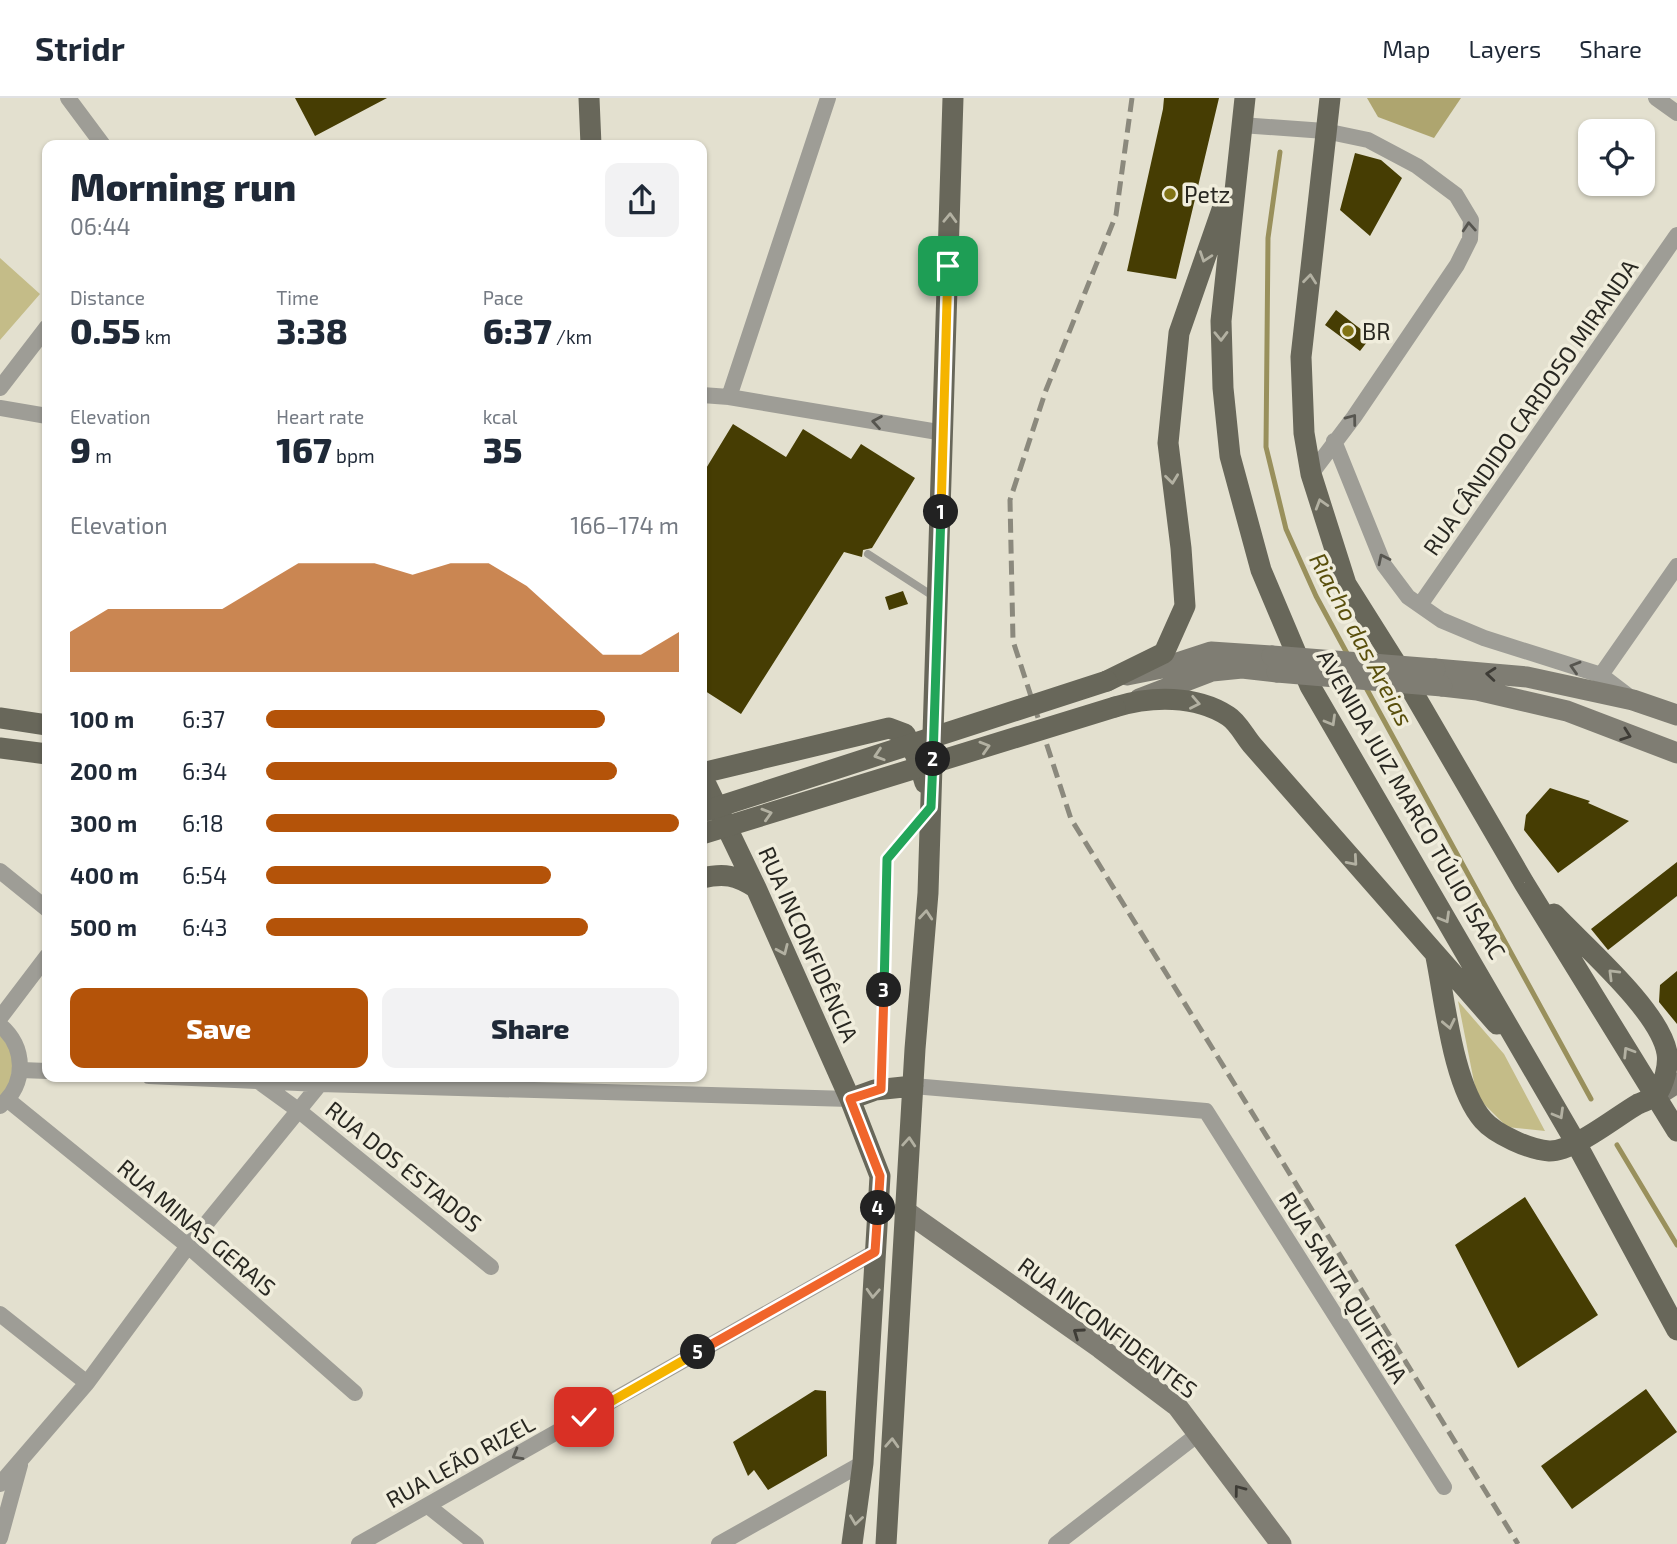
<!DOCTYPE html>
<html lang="en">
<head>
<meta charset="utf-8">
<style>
	body { margin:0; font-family:"Exo 2",sans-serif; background:#f2f2f3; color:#1f2937; height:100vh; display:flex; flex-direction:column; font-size:26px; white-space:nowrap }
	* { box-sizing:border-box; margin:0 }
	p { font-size:23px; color:#747a83 }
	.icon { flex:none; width:38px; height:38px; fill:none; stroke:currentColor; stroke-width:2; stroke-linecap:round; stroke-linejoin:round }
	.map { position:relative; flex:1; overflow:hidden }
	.sheet { position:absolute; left:42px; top:42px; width:665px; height:942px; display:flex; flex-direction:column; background:#fff; border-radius:14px; box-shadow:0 2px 5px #0004 }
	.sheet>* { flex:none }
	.controls { position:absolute; left:1578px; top:21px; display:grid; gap:14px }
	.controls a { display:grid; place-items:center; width:77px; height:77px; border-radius:14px; background:#fff; box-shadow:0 2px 5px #0004; font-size:35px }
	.pin { position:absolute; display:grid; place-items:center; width:60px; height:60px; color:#fff; margin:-30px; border-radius:14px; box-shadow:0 4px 10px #0006 }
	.km { position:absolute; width:35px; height:35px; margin:-18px; border-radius:50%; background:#222; color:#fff; font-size:19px; line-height:35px; text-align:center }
	.round { display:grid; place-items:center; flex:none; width:74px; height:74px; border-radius:14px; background:#f2f2f3 }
	.overview { display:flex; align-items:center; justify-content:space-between; height:119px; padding:0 28px }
	h1 { font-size:38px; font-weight:800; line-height:52px }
	.metrics { display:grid; grid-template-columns:repeat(3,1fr); gap:10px; height:119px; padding:7px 28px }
	.metrics div { display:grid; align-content:center }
	.metrics b { font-size:35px; font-weight:800 }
	.metrics small { font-size:19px; font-weight:400 }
	.metrics p { font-size:19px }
	.chart { height:196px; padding:14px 28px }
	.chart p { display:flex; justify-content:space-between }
	.chart svg { width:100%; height:126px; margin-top:7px; fill:#b45309; opacity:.7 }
	.cta { display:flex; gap:14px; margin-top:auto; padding:14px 28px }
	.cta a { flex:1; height:80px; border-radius:14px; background:#b45309; color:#fff; font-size:28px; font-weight:800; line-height:80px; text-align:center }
	.cta a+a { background:#f2f2f3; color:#1f2937 }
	ul { padding:0 28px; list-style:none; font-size:23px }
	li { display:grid; grid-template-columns:112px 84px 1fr; align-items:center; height:52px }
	li i { height:18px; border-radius:9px; background:#b45309 }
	header { display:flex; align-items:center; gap:42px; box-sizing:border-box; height:98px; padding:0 35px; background:#fff; border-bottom:2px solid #e0e1e3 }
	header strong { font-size:33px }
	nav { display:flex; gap:38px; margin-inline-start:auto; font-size:24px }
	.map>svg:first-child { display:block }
	.green { fill:#c4bc88 }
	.forest { fill:#aea56f }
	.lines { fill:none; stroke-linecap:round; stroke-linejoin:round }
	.stream { stroke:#99905c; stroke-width:5 }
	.building { fill:#463d03 }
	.lane { stroke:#9e9d96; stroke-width:8 }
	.street { stroke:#9e9d96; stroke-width:16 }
	.secondary { stroke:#7f7d73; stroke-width:21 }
	.primary { stroke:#68675a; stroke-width:21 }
	.rail { stroke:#8b897d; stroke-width:5; stroke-dasharray:14 7; stroke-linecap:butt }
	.secondary-bridge { stroke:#7f7d73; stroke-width:21 }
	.primary-bridge { stroke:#68675a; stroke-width:21 }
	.oneway { stroke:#b3b1a2 }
	.oneway2 { stroke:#575650 }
	.oneway3 { stroke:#3e3c36 }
	.split-1-casing { stroke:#fff; stroke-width:14 }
	.split-2-casing { stroke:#fff; stroke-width:14 }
	.split-3-casing { stroke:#fff; stroke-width:14 }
	.split-4-casing { stroke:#fff; stroke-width:14 }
	.split-5-casing { stroke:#fff; stroke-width:14 }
	.split-6-casing { stroke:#fff; stroke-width:14 }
	.split-1 { stroke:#f5b400; stroke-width:9 }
	.split-2 { stroke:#22a559; stroke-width:9 }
	.split-3 { stroke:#22a559; stroke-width:9 }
	.split-4 { stroke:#f0652b; stroke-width:9 }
	.split-5 { stroke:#f0652b; stroke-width:9 }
	.split-6 { stroke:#f5b400; stroke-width:9 }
	.poi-dot { fill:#817314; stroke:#f0eddc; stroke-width:2.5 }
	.labels { text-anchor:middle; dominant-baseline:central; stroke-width:7; stroke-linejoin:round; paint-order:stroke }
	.poi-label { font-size:23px; fill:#282721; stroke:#f0eddc; text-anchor:start }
	.street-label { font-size:23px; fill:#282721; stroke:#f0eddc }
	.water-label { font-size:24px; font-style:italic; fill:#594f0c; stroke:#f0eddc }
</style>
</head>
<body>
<header>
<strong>Stridr</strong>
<nav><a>Map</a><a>Layers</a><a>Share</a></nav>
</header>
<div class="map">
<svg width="1677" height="1446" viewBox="0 0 1677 1446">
	<rect width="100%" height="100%" fill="#e3e0cf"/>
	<path class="green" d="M0,160L40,196L0,242Z
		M1458,903L1504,956L1545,1033L1507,1029L1477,999Z
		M0,936L13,956L11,985L0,1001Z"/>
	<path class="forest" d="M1367,0H1461L1434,40L1378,19Z"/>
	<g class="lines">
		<path class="stream" d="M1280,54L1268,140L1266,349L1286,431L1316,498L1349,559
			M1364,586L1591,1001
			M1617,1047L1677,1147"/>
	</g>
	<path class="building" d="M295,0H387L315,38Z
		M1164,0H1219L1176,181L1127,173L1163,11Z
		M1355,55L1381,62L1402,80L1370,138L1340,112Z
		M1336,212L1371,239L1360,253L1325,227Z
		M733,326L786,359L803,331L851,361L861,346L915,380L872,450L863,452L862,459L844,454L741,616L702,591V377Z
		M903,493L908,506L889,512L885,499Z
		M1550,690L1590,703L1588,705L1629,723L1558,775L1524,732L1526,717Z
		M1677,764V798L1608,852L1591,831Z
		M1677,873V926L1659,904L1660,887Z
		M1525,1099L1598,1217L1518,1270L1455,1147Z
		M1646,1291L1677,1334L1572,1411L1541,1368Z
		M815,1292L826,1293L827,1358L768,1392L754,1372L748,1378L733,1344Z"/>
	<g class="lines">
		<path class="lane" d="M868,456L936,500
			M881,991L887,761L926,715"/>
		<path class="street" d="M68,0L103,47
			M1656,0L1677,15
			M1241,27L1325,33L1368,42L1417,68L1456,97L1471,122L1470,141L1457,167L1354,319L1311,376
			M0,290L47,229
			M702,297L729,299L944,335
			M729,299L828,0
			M0,310L47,318
			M1334,343L1384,467L1408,499L1441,522L1484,540L1601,577L1631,600
			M1420,507L1677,137
			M1601,577L1677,468
			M0,773L47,811
			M0,920L47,858
			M0,927C26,949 27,986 0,1008
			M21,972L47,973
			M149,978L320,986L850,1001
			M258,983L298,1012L491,1169
			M913,988L1206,1013L1444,1389
			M8,1002L188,1148L355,1295
			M0,1216L87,1285
			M0,1386L87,1285L188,1148L320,986
			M428,1408L476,1446
			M0,1440L20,1367
			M359,1446L875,1154
			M719,1446L863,1365
			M1056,1446L1197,1337"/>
		<path class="secondary" d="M1435,571L1527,579L1633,602L1677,617
			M1127,577L1162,570L1211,554L1272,558
			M1442,588L1477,592L1567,613L1677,655
			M1139,601L1212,573L1242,570L1277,574
			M1656,998L1677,985
			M904,1112L1100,1250L1177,1308L1281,1446"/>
		<path class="primary" d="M589,0L591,47
			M1245,0L1221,223L1223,290L1230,358L1261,472L1310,588L1576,1045L1677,1232
			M1330,0L1301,259L1304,335L1311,376L1346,486L1397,567L1524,785L1677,1033
			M1107,583L1164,555L1185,508L1181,450L1168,345L1179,235L1225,103
			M1115,609C1151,598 1196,597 1228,618C1238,624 1245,639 1253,648L1497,926
			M0,620L47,627
			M0,650L47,656
			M702,675L889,630L905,636L918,662L925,685
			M702,678L756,790L850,1001L880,1078L863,1365L852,1446
			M702,780C724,775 736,777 756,790
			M1436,859C1445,903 1453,988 1483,1022C1495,1036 1530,1052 1549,1053C1573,1054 1617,1018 1638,1006C1644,1003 1653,1001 1657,996C1664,986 1669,967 1667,955C1660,913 1584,848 1554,816
			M850,1001L875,992L913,988
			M886,1446L915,951L928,795L953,0"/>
		<path class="rail" d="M1132,0L1116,117L1046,292L1010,402L1013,543L1071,721L1518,1446"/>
		<path class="secondary-bridge" d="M1272,558L1435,571
			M1277,574L1442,588"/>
		<path class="primary-bridge" d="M702,714L1107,583
			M702,736L1115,609"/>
	</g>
	<defs><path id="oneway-chevron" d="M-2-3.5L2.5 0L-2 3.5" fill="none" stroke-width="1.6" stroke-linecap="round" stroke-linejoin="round" transform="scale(1.75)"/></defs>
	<g class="oneway">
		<use href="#oneway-chevron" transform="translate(950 120) rotate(-88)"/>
		<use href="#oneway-chevron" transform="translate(1205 159) rotate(109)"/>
		<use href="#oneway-chevron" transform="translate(1310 181) rotate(-84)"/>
		<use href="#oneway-chevron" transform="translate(1221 238) rotate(89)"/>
		<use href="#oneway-chevron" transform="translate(1172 381) rotate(83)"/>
		<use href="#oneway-chevron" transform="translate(1321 406) rotate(-107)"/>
		<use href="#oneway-chevron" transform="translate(1195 605) rotate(11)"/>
		<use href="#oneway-chevron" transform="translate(1331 623) rotate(60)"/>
		<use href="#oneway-chevron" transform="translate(985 649) rotate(-17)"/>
		<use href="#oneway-chevron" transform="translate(879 657) rotate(162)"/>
		<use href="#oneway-chevron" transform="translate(767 716) rotate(-17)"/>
		<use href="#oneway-chevron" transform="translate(1353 763) rotate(49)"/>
		<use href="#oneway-chevron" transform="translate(926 817) rotate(-85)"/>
		<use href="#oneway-chevron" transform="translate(1445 820) rotate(60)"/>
		<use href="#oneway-chevron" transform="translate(783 852) rotate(66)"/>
		<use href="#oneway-chevron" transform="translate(1613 876) rotate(-135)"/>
		<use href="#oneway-chevron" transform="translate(1449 926) rotate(78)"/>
		<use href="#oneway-chevron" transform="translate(1628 954) rotate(-122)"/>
		<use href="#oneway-chevron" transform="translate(1559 1016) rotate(60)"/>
		<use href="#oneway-chevron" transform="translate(909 1044) rotate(-86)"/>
		<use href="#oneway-chevron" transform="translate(873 1195) rotate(93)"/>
		<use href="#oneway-chevron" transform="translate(892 1345) rotate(-87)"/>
		<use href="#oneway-chevron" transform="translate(856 1422) rotate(98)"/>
	</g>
	<g class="oneway2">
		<use href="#oneway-chevron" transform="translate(1469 129) rotate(-94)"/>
		<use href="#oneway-chevron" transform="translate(1352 321) rotate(-53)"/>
		<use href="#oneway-chevron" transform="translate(877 324) rotate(-171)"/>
		<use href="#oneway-chevron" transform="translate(1383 461) rotate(-116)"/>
		<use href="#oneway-chevron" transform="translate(1575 569) rotate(-163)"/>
		<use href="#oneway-chevron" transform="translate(517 1357) rotate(150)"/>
	</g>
	<g class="oneway3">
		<use href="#oneway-chevron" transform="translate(1491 576) rotate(-175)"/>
		<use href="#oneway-chevron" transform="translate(1626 637) rotate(20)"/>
		<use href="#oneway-chevron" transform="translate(1078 1235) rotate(-145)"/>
		<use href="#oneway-chevron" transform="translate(1239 1392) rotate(-127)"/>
	</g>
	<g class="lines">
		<defs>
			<path id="split-1" d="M941,414L948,168"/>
			<path id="split-2" d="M933,661L941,414"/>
			<path id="split-3" d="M884,892L887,761L931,709L933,661"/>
			<path id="split-4" d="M878,1110L880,1078L850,1001L881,991L884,892"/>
			<path id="split-5" d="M698,1254L875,1154L878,1110"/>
			<path id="split-6" d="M584,1319L698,1254"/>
		</defs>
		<use href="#split-1" class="split-1-casing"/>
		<use href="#split-2" class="split-2-casing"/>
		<use href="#split-3" class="split-3-casing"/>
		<use href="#split-4" class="split-4-casing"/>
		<use href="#split-5" class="split-5-casing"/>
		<use href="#split-6" class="split-6-casing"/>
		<use href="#split-1" class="split-1"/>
		<use href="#split-2" class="split-2"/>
		<use href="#split-3" class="split-3"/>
		<use href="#split-4" class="split-4"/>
		<use href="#split-5" class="split-5"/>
		<use href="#split-6" class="split-6"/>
	</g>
	<g class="poi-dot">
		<circle cx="1170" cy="96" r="7"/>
		<circle cx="1348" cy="233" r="7"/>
	</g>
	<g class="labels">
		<g class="poi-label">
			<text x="1184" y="96">Petz</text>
			<text x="1362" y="233">BR</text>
		</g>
		<g class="street-label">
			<text transform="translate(1530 309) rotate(-55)">RUA CÂNDIDO CARDOSO MIRANDA</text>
			<text transform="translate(1412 706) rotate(60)">AVENIDA JUIZ MARCO TÚLIO ISAAC</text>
			<text transform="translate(809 846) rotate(66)">RUA INCONFIDÊNCIA</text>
			<text transform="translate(404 1068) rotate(39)">RUA DOS ESTADOS</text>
			<text transform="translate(197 1129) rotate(40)">RUA MINAS GERAIS</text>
			<text transform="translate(1344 1189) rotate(58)">RUA SANTA QUITÉRIA</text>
			<text transform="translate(1108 1229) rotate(37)">RUA INCONFIDENTES</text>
			<text transform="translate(460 1363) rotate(-29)">RUA LEÃO RIZEL</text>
		</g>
		<g class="water-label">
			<text transform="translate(1362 541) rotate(62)">Riacho das Areias</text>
		</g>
	</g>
</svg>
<div class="controls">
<a><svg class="icon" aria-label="locate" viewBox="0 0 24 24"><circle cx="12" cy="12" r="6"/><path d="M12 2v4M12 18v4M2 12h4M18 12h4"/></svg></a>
</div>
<div class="pin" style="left:948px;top:168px;background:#1e9e55"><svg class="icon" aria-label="arrive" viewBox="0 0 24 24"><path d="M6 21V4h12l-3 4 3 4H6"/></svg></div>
<div class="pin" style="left:584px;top:1319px;background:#d93025"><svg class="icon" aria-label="check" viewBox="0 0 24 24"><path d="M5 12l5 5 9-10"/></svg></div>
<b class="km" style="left:941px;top:414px">1</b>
<b class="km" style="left:933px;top:661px">2</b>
<b class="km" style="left:884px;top:892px">3</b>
<b class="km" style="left:878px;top:1110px">4</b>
<b class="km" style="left:698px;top:1254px">5</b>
<section class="sheet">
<div class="overview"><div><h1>Morning run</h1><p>06:44</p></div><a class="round"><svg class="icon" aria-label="share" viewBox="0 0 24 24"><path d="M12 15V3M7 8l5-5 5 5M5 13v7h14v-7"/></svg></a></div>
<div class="metrics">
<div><p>Distance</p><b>0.55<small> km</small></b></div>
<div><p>Time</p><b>3:38</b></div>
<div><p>Pace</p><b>6:37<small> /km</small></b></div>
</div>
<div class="metrics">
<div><p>Elevation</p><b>9<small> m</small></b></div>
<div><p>Heart rate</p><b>167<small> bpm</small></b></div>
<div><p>kcal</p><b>35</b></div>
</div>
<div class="chart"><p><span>Elevation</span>166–174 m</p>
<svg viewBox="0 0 160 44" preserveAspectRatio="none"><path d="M0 44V30L10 22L20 22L30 22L40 22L50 14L60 6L70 6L80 6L90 10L100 6L110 6L120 14L130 26L140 38L150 38L160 30V44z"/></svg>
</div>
<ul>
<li><b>100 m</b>6:37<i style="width:82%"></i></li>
<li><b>200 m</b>6:34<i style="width:85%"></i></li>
<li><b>300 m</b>6:18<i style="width:100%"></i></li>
<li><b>400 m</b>6:54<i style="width:69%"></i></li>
<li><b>500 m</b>6:43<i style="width:78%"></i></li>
</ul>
<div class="cta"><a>Save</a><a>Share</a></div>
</section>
</div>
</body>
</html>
